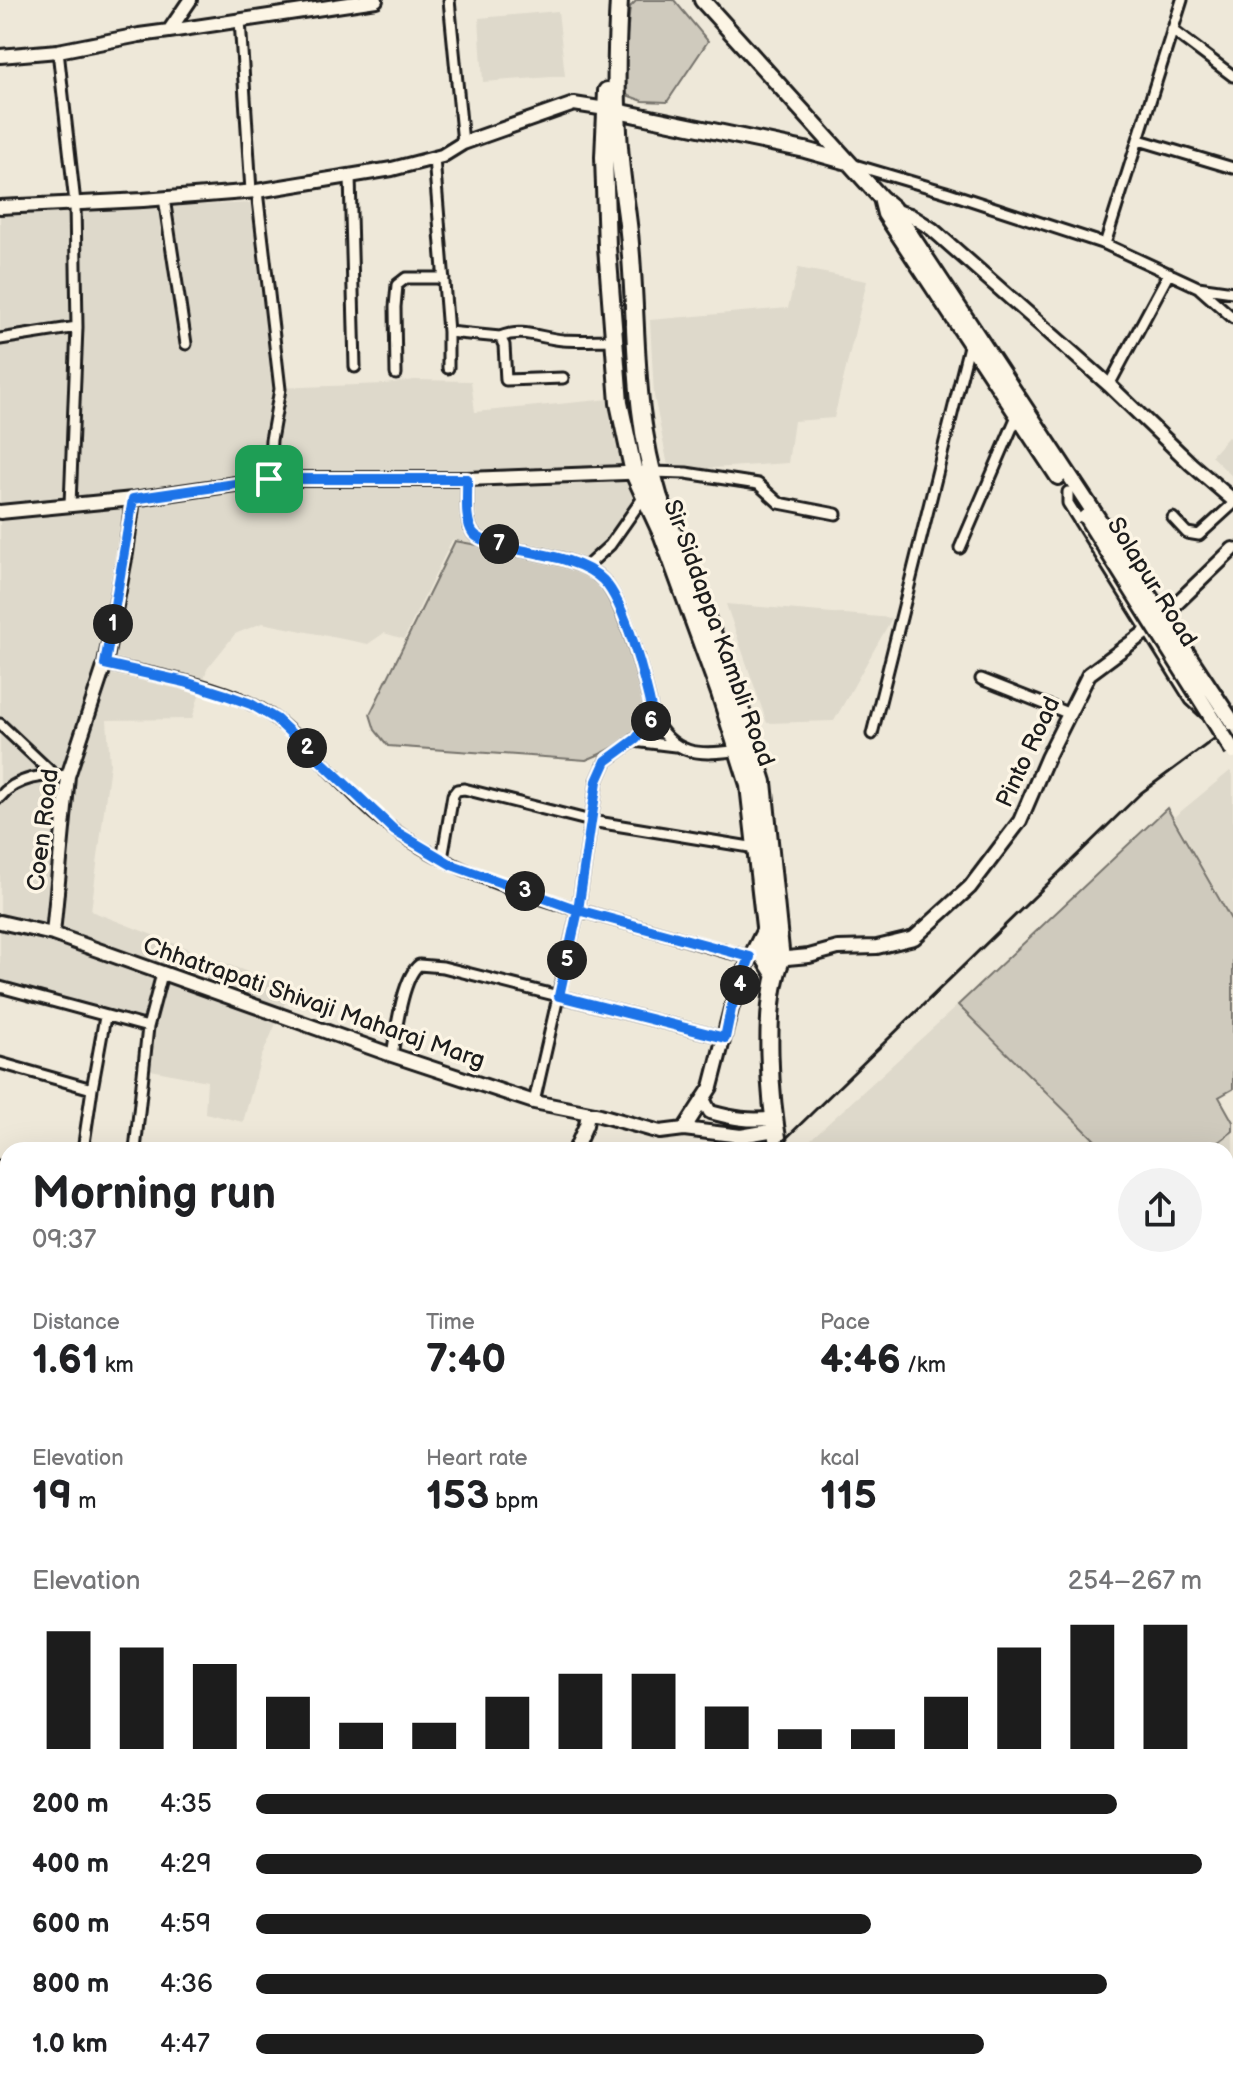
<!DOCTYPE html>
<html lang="en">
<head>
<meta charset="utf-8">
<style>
	body { margin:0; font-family:"Balsamiq Sans",sans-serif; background:#f2f2f2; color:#202124; height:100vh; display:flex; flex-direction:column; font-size:30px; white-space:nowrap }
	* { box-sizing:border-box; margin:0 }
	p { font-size:26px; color:#757577 }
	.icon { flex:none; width:44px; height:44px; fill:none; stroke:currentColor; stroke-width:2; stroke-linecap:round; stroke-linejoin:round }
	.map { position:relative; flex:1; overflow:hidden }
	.details { position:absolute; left:0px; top:1142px; width:1234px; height:948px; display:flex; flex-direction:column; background:#fff; border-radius:24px 24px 0 0; box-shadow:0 8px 32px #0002 }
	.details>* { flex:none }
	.pin { position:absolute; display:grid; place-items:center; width:68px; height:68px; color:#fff; margin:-34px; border-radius:16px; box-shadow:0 4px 12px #0006 }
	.km { position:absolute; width:40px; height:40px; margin:-20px; border-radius:50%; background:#222; color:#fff; font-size:22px; line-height:40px; text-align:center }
	.round { display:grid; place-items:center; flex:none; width:84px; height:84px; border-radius:42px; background:#f2f2f2 }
	.headline { display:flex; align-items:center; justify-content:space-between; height:136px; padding:0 32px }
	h1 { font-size:44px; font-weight:600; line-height:60px }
	.stats { display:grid; grid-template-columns:repeat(3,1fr); gap:12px; height:136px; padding:8px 32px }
	.stats div { display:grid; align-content:center }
	.stats b { font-size:40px; font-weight:600 }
	.stats small { font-size:22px; font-weight:400 }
	.stats p { font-size:22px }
	.chart { height:224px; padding:16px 32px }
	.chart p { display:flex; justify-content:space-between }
	.chart svg { width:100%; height:144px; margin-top:8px; stroke:#1c1c1c; stroke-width:6 }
	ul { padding:0 32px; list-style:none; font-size:26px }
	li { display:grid; grid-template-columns:128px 96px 1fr; align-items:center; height:60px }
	li i { height:20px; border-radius:10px; background:#1c1c1c }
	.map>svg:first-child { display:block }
	.built { fill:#ded9cb }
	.green { fill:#cfcabd; stroke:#76736c; stroke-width:2 }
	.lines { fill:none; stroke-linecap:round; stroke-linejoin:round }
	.street-casing { stroke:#1c1c1c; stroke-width:15 }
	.secondary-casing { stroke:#1c1c1c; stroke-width:18 }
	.primary-casing { stroke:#1c1c1c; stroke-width:20 }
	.highway-casing { stroke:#1c1c1c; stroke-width:22 }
	.street { stroke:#fcf5e5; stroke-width:9 }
	.secondary { stroke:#fcf5e5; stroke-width:12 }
	.primary { stroke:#fcf5e5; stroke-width:14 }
	.highway { stroke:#fcf5e5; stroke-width:16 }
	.rail { stroke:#1c1c1c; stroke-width:3 }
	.primary-bridge-casing { stroke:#1c1c1c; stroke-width:20; stroke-linecap:butt }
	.primary-bridge { stroke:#fcf5e5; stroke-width:14 }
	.route-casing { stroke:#fff; stroke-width:16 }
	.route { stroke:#1a73e8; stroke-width:10 }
	.labels { text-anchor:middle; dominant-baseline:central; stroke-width:7; stroke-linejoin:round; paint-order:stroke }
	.street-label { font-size:24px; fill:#1c1c1c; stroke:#fcf5e5 }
</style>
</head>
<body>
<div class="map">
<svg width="1233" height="2090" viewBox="0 0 1233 2090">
	<rect width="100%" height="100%" fill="#eee8d9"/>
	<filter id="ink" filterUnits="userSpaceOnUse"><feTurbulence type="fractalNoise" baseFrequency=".0125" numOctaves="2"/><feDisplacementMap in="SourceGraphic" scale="16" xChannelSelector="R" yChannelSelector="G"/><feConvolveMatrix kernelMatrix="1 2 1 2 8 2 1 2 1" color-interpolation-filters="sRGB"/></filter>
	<g filter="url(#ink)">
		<path class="built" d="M558,11L565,76L483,82L479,18Z
			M253,203L275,388L385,384L414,380L471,381L475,412L610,399L635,485L636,506L609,541L579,566L452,540L404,639L384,633L368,644L262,623L235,634L207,669L192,719L107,720L110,764L91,911L291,989L261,1058L243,1122L205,1113L207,1081L146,1069L155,1021L66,1006L0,988V216L63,210Z
			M798,268L867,281L834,418L794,421L788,463L669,471L654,396L650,320L788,308Z
			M1228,437L1233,441V477L1211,456Z
			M726,604L892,618L834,721L767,723Z
			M1230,771L1233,776V921L1174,817Z
			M958,1005L1105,1150H799Z
			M1233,1131V1199L1226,1204V1150H1208Z
			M8,1694V2082H480L477,2090H0V1702Z"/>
		<path class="green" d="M637,0H674L708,41L667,102L643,101L621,93L630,7Z
			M455,541C506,551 576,553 611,596L644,690L647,714C629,741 616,748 586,760L388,746L375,730L370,714Z
			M1167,808L1233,923V1089L1219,1097L1233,1122V1131L1208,1150H1105L958,1005Z"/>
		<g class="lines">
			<defs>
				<path id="street" d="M449,0L463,143
					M240,20L251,191
					M1172,30L1233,76
					M58,51L75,203L77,327L70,504
					M1139,140L1233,168
					M434,158L448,332V368
					M851,164L946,192L1105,244L1198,287L1233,318
					M350,176L355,367
					M257,191L280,389L271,440L269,479
					M164,198L186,344
					M1105,244L1182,0
					M1198,287L1233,292
					M448,332L500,337L504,345L506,380L563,378
					M500,337C523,328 539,338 563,340C580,341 597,340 615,340
					M0,339L77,327
					M396,374L395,307L397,285L406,278H444
					M1109,385L1169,273
					M651,472L686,473L758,484L779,503L836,514
					M467,479C468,494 464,520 473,533C490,554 572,548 603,580C625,603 646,684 653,717L636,739L606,761L597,781L578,910L534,1102
					M1068,492V503L1191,700L1205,713
					M1173,518L1187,533L1199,535L1233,504
					M960,548L1017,416
					M587,566L610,545L645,495
					M105,664C158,676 235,686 277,720C319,753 354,802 397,832C475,886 572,908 662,933C693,941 725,954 756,957
					M981,679L1070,714
					M653,717C673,756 699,756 739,750
					M0,724L53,774
					M872,734L970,342
					M634,741L675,746
					M0,797C15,778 46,773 68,776
					M442,859L453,795L457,790L464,789L591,821L756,848
					M0,987L148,1027
					M392,1055C396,1033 402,978 419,965L443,967L725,1038
					M0,1063L92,1089L83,1150
					M92,1089L105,1017
					M135,1150L148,1027L162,974
					M0,1166L8,1168
					M0,1251H8
					M0,1313L8,1310
					M0,1393H8
					M1226,1710H1233
					M0,1799L8,1790
					M1226,1812H1233
					M1226,1859H1233
					M1226,1909H1233
					M1226,1959H1233
					M1226,1986H1233
					M1226,2018H1233
					M1226,2049H1233
					M808,2082L809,2090
					M892,2082L893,2090
					M1041,2082L1046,2090
					M1107,2082L1111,2090
					M481,2090L483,2082"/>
				<path id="secondary" d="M169,31L376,0
					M0,56L58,51L139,35L169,31L190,0
					M0,207L143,200L257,191L392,169L442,156L463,143L574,104L606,109
					M895,211L910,215L932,229L1109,385L1191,464L1233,500
					M0,512L133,499L269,479H467L651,472
					M0,922L53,934L392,1055L534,1102L600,1115L660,1132L684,1129L741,1136L775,1130
					M53,934L68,776L105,664L126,553L133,499
					M776,959L809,956L838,948L877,947L914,938L970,887L1020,821L1047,758L1089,674L1151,628L1233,549
					M703,1099L710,1112C732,1118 751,1122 774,1118
					M684,1129L711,1087L731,1009L750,957L764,929
					M575,1150L586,1125L588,1113
					M1226,1229L1233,1225
					M1226,1351L1233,1352
					M0,1496L8,1501"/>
				<path id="primary" d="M702,0L881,198L893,208L1093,511
					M617,111L805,150L848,162
					M881,198L885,214L1058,477"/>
				<path id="highway" d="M619,0C616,53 615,106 620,159C622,187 628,215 630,244C638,333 632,410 659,498L734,689L763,782L781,960C762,1005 770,1101 779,1150
					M607,91L604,157L607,247L619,403L634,473L663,536L720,693L749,785L765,927V958L775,974
					M574,2090L576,2082"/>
			</defs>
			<use href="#street" class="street-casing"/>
			<use href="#secondary" class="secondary-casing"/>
			<use href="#primary" class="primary-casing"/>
			<use href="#highway" class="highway-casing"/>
			<use href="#street" class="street"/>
			<use href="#secondary" class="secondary"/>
			<use href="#primary" class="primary"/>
			<use href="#highway" class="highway"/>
			<path class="rail" d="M774,1150L1141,793L1233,725
				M0,1923L8,1911"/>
			<defs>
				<path id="primary-bridge" d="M1093,511L1233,723
					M1086,517L1233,751"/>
			</defs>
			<use href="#primary-bridge" class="primary-bridge-casing"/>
			<use href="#primary-bridge" class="primary-bridge"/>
		</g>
	</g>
	<g class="lines" filter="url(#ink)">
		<defs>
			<path id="route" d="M269,479L133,499L105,664L185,682L226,695L251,704L276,719L395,831L452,865L578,910L750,957L731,1009L725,1038L559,996L578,910L597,781L606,761L636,739L653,717C646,684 626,603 603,580C572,548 490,554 473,533C464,520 468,494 467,479H269"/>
		</defs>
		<use href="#route" class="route-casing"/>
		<use href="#route" class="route"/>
	</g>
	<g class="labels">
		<g class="street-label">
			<text transform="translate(1152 582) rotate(58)">Solapur Road</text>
			<text transform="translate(719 633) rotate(70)">Sir Siddappa Kambli Road</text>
			<text transform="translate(1028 752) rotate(-65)">Pinto Road</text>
			<text transform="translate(43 830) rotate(-83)">Coen Road</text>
			<text transform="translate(314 1003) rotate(19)">Chhatrapati Shivaji Maharaj Marg</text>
		</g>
	</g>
</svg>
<div class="pin" style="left:269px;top:479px;background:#1e9e55"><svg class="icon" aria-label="arrive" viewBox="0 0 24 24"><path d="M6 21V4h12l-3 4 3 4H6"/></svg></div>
<b class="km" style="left:113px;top:624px">1</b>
<b class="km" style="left:307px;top:748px">2</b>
<b class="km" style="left:525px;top:891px">3</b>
<b class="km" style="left:740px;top:985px">4</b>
<b class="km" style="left:567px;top:960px">5</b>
<b class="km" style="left:651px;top:721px">6</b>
<b class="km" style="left:499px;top:544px">7</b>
<section class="details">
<div class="headline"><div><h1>Morning run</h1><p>09:37</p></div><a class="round"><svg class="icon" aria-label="share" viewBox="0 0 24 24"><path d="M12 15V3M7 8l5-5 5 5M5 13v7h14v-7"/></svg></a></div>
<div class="stats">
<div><p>Distance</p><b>1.61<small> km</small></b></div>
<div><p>Time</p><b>7:40</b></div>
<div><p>Pace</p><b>4:46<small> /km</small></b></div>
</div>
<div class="stats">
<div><p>Elevation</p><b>19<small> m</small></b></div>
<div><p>Heart rate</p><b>153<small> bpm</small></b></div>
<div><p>kcal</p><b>115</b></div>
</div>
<div class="chart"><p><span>Elevation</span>254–267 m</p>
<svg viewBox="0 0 160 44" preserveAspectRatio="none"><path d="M5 44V8M15 44V13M25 44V18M35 44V28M45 44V36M55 44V36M65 44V28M75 44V21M85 44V21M95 44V31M105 44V38M115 44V38M125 44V28M135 44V13M145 44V6M155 44V6"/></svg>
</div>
<ul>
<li><b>200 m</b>4:35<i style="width:91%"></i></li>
<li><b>400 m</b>4:29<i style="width:100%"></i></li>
<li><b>600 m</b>4:59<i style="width:65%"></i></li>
<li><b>800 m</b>4:36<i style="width:90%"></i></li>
<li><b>1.0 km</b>4:47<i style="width:77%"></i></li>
</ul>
</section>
</div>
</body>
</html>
